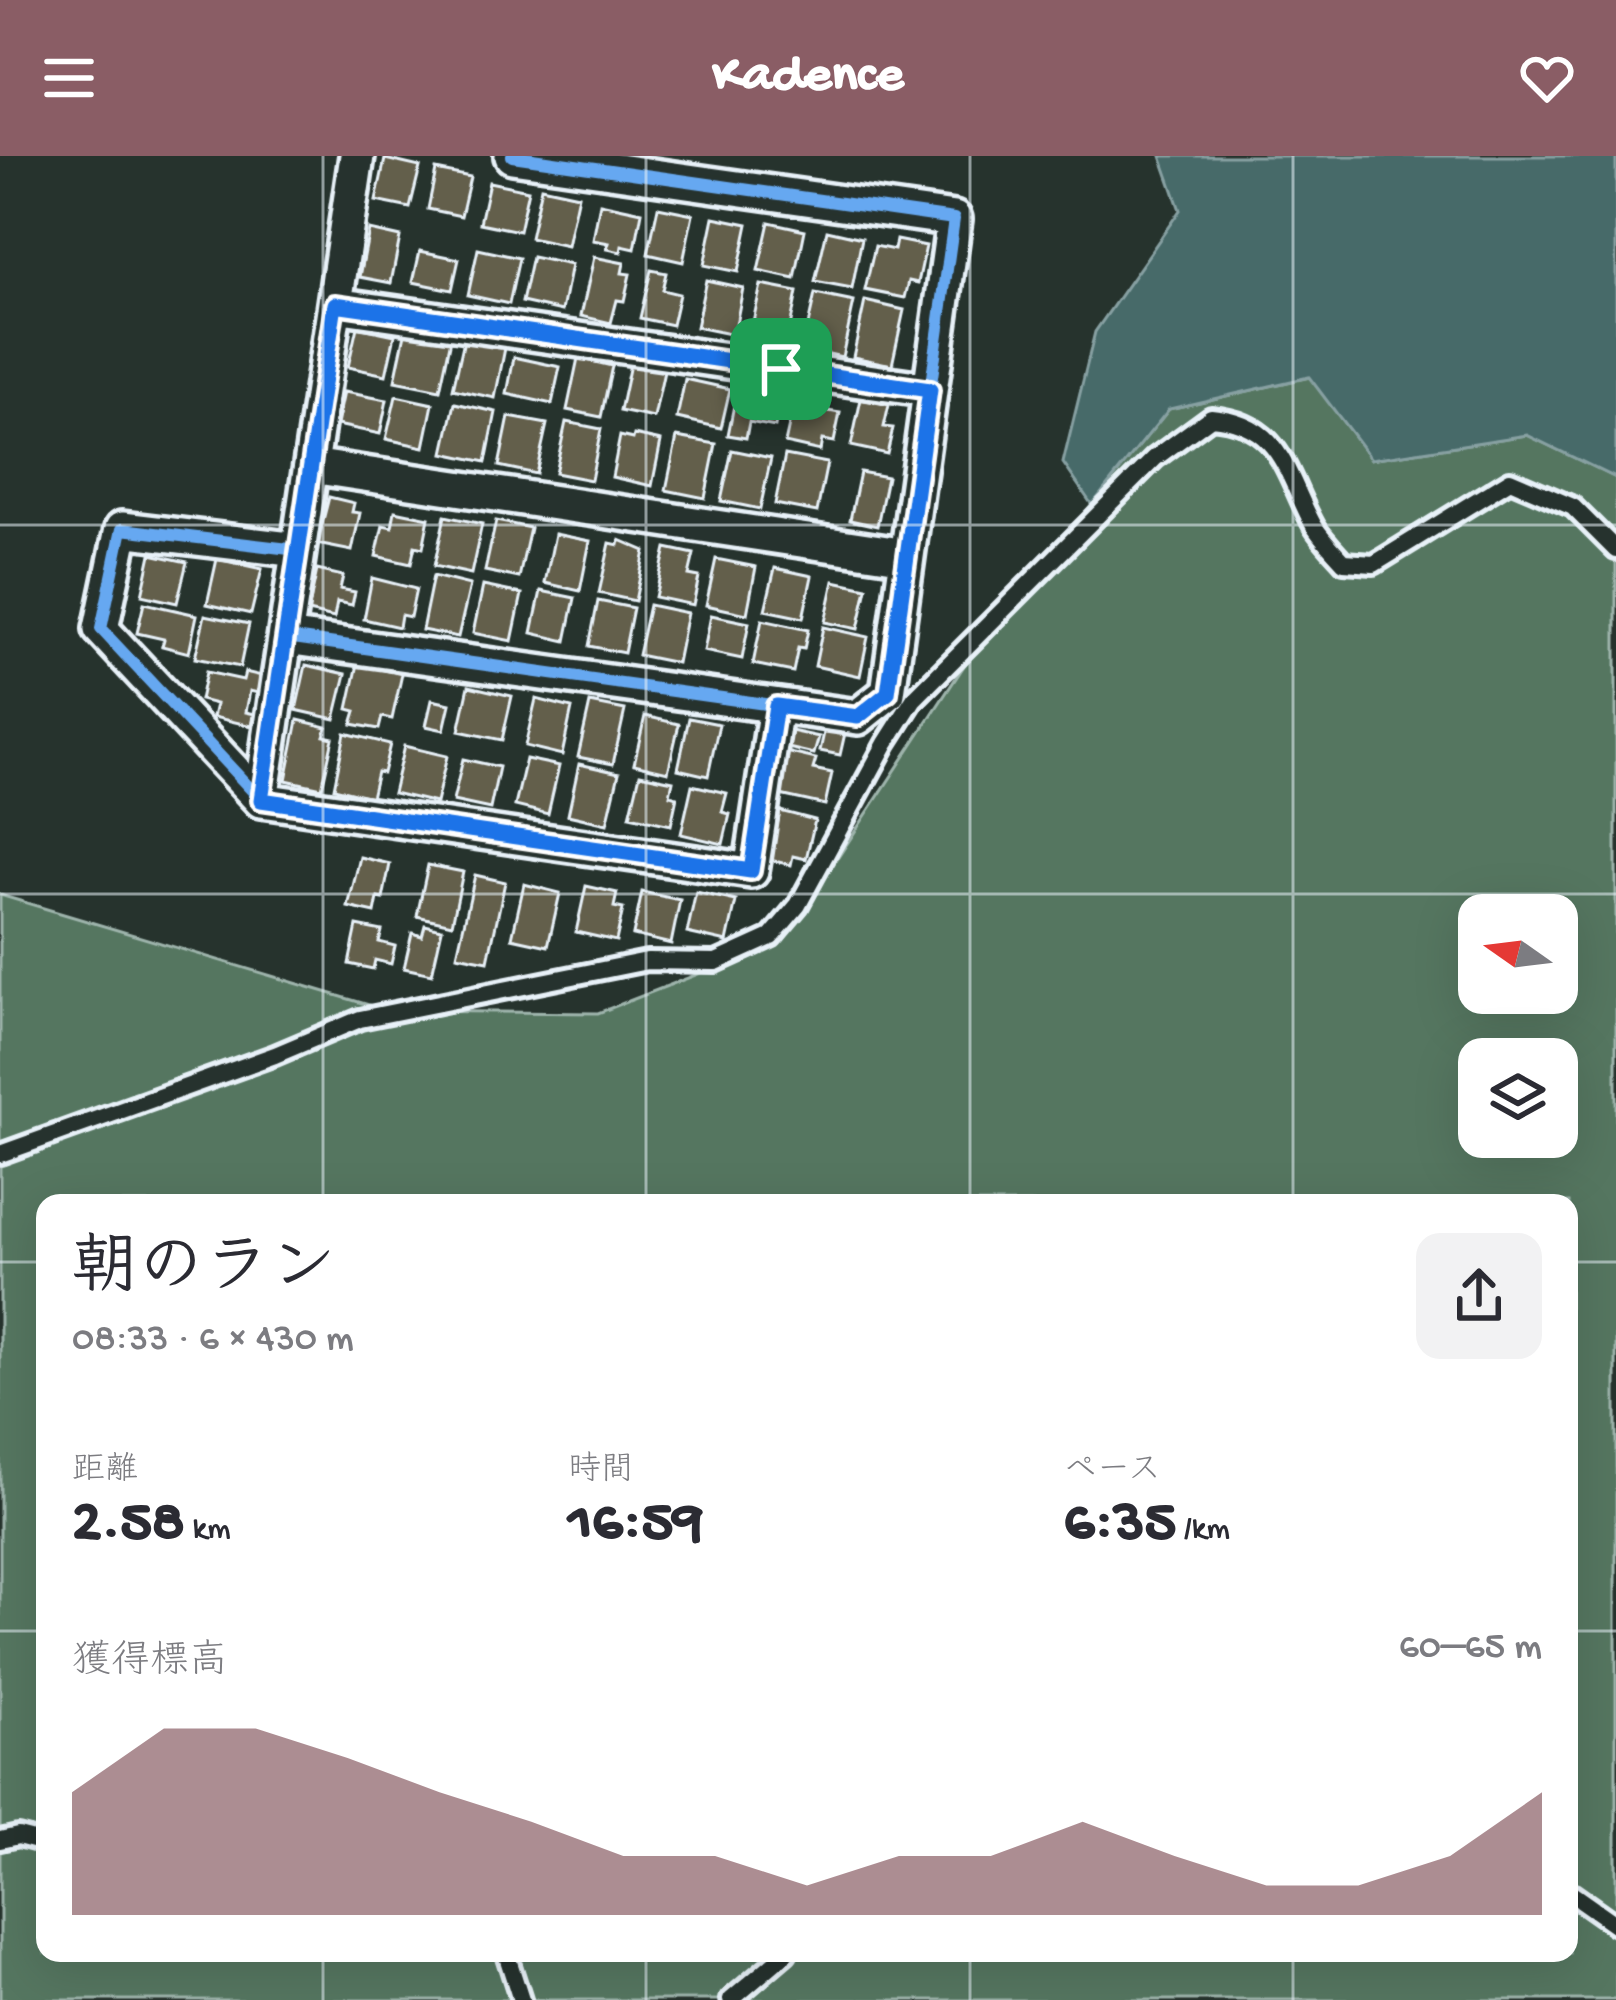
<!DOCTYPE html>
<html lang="ja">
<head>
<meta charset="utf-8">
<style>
	body { margin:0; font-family:"Gochi Hand","Klee One",sans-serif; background:#f2f2f3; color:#2b2b33; height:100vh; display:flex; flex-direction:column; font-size:45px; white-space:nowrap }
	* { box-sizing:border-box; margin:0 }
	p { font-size:39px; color:#7c7c81 }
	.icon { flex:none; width:66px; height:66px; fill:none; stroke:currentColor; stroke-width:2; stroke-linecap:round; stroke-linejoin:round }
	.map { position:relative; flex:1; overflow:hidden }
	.side { position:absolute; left:36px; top:1038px; width:1542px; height:768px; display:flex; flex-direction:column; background:#fff; border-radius:24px; box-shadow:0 12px 48px #0002 }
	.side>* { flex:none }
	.needle { width:78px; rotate:284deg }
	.fabs { position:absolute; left:1458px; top:738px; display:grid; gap:24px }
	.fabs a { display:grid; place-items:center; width:120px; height:120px; border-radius:24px; background:#fff; box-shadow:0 12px 48px #0002; font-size:60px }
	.pin { position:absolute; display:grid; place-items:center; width:102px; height:102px; color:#fff; margin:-51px; border-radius:24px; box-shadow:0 6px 18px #0006 }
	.round { display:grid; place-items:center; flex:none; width:126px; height:126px; border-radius:24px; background:#f2f2f3 }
	.head { display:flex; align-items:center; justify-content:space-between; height:204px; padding:0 36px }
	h1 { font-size:66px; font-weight:700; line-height:90px }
	.figures { display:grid; grid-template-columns:repeat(3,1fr); gap:18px; height:204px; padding:12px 36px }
	.figures div { display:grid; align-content:center }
	.figures b { font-size:60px; font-weight:700 }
	.figures small { font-size:33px; font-weight:400 }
	.figures p { font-size:33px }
	.chart { height:336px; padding:24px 36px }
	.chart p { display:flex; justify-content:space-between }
	.chart svg { width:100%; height:216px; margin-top:12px; fill:#8a5d65; opacity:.7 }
	header { display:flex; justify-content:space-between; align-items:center; height:156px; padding:0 36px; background:#8a5d65; color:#fff; font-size:54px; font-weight:700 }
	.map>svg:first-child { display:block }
	.green { fill:#547660; stroke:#9eb4ac; stroke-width:3; fill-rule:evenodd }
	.water { fill:#466a69; stroke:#87a0a2; stroke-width:3 }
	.building { fill:#635e4c; stroke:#e8f1f8; stroke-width:3 }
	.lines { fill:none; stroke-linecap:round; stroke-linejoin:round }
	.lane-casing { stroke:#e8f1f8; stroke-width:26 }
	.street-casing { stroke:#e8f1f8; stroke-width:42 }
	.lane { stroke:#26332d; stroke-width:16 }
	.street { stroke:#26332d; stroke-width:33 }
	.cycleway-casing { stroke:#26332d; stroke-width:20 }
	.cycleway { stroke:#66a8f1; stroke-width:12 }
	.route-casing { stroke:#fff; stroke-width:24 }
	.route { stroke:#1a73e8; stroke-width:15 }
	.grid { fill:none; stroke:#e8f1f8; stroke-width:3; stroke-opacity:0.55 }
</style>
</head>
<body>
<header><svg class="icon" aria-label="menu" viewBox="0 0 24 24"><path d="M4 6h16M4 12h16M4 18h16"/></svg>Kadence<svg class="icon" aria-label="heart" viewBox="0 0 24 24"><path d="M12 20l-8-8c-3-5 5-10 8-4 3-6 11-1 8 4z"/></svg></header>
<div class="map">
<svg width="1616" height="1844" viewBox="0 0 1616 1844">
	<rect width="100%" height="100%" fill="#26332d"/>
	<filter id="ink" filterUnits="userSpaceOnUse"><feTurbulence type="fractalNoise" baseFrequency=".00833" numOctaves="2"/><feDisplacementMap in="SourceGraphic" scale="24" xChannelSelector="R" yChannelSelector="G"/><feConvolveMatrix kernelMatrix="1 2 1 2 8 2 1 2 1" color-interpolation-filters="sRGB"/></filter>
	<g filter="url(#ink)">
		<path class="green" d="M1310,221L1371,303L1527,279L1616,322V1844H0V739L389,855L598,857L783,785L979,487L1169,253ZM1479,759H1557V837H1479ZM1479,903H1557V981H1479ZM45,1047H1569V1797H45Z"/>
		<path class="water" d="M1161,0H1616V322L1527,279L1371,303L1309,221L1169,253L1092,349L1063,307L1095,176L1180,54Z"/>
		<path class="building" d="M385,3L420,11L410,52L376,45Z
			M436,14L470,21L461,60L428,53Z
			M489,26L528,34L519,75L480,67Z
			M541,31L578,39L567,90L530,82Z
			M600,47L642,56L635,93L622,90L621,96L607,93L609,87L593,84Z
			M658,51L693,58L683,106L648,98Z
			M714,61L748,68L738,116L704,109Z
			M769,66L805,74L795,123L758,115Z
			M369,74L400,81L391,127L360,121Z
			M827,74L862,82L852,133L815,126Z
			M896,84L926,90L918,127L909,125L905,142L865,134L875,90L894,94Z
			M478,93L519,102L509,148L468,139Z
			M420,95L459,103L452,134L413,126Z
			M532,101L571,109L562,155L522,146Z
			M594,101L624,107L622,117L630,118L624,145L617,144L611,167L581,160Z
			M651,114L666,117L662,134L679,138L672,169L640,162Z
			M706,124L743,132L734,179L696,171Z
			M761,129L797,136L786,192L749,184Z
			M815,138L854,146L842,201L803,192Z
			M865,145L904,154L892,209L853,201Z
			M357,171L395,179L386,219L348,211Z
			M406,173L451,183L440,234L395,225Z
			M464,184L505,192L495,242L453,233Z
			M514,201L560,211L552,248L507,238Z
			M578,202L612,210L601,261L567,254Z
			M630,208L664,215L654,262L620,255Z
			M685,223L730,233L721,272L677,262Z
			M737,234L780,244L775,271L749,266L746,282L728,279Z
			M344,236L387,244L380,278L337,269Z
			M796,237L830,244L828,255L840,257L834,286L822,284L820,295L785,287Z
			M396,240L433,248L424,291L386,283Z
			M861,243L889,249L884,271L893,272L887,298L851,290Z
			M455,247L496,256L486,306L444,297Z
			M509,261L547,268L536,318L499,310Z
			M566,266L601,273L591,324L555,317Z
			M634,279L661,285L652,330L612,321L620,280L633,283Z
			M677,281L716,288L705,342L666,334Z
			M732,294L771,302L760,353L721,345Z
			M785,299L827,307L817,356L775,348Z
			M860,316L887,321L877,370L850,364Z
			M329,341L354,347L352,356L360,357L352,395L317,388Z
			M395,355L429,362L423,392L415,390L411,408L376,400L383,369L392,371Z
			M445,360L482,368L471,418L434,410Z
			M496,365L530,372L519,422L485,415Z
			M555,378L590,385L580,435L545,427Z
			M620,384L645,395L635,445L599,437L610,387L619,389Z
			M666,392L694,398L689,419L699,421L693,449L655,441Z
			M151,398L187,406L177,447L142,439Z
			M217,403L262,413L251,458L207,448Z
			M716,403L756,411L747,458L706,449Z
			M775,412L812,420L803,462L765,454Z
			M317,414L343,420L340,433L355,436L352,449L337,446L334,462L308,456Z
			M433,420L470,429L458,481L422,474Z
			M372,422L416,433L410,461L401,459L399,471L364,463Z
			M834,425L867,432L858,473L825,466Z
			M483,430L522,438L512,485L473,477Z
			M541,435L575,442L566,485L532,477Z
			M598,445L633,452L624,497L589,490Z
			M144,447L197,459L189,497L162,490L164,483L137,477Z
			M649,449L687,457L677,507L638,499Z
			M205,459L249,468L240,511L195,502Z
			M711,459L749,467L742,503L704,495Z
			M762,464L808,474L804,493L798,492L793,516L753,508Z
			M823,471L868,481L860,520L815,510Z
			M358,508L402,518L392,563L382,561L379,573L352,568L356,555L348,553Z
			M306,509L346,518L335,563L296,554Z
			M206,516L243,524L245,516L262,520L258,537L250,535L246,556L255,558L252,570L213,561L216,548L200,544Z
			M469,530L512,540L502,584L459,575Z
			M536,543L572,552L562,599L525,590Z
			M432,544L450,548L444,574L426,570Z
			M590,547L625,554L613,608L578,601Z
			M645,560L679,568L668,616L634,608Z
			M689,562L719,568L708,620L678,613Z
			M298,564L327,571L324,580L333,582L322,632L286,624Z
			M825,572L845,577L840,599L820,595Z
			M791,575L819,581L814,598L788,592Z
			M345,577L390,588L383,617L377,616L371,641L334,632Z
			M404,590L447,600L436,647L393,637Z
			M786,596L816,603L813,613L832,617L825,649L776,638Z
			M463,603L499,611L490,653L453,645Z
			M526,603L559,610L548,658L515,650Z
			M579,608L619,617L607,668L568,659Z
			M640,618L673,625L670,639L677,641L671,669L630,660Z
			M692,629L727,637L722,656L730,658L723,688L681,678Z
			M780,655L815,664L806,703L793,700L791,709L770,704Z
			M360,701L390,708L383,743L378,742L375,757L348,751Z
			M428,709L463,716L452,768L417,760Z
			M475,719L505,726L488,805L457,799Z
			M524,728L560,737L548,790L512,782Z
			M586,730L617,737L614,751L623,753L616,785L576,776Z
			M642,736L680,744L671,788L633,779Z
			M696,736L736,745L727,786L687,777Z
			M425,769L442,773L432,818L404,812L412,777L422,780Z
			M357,770L382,775L379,786L395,790L391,808L375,804L373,813L349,808Z"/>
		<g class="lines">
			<defs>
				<path id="lane" d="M0,998L275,899L360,863L647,805L716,806L771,781L798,749L886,587L914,543L1155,302L1211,261C1282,267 1285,317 1314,370C1322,383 1334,395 1344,406L1374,408L1510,324L1573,351L1616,394
					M0,1684L18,1680L45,1687
					M1569,1736L1616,1769
					M506,1797L521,1844
					M731,1844L786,1797"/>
				<path id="street" d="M335,149L930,234
					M311,310L907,400
					M298,394L122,373L101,473L261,644L751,715L776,550
					M286,481L858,561L888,537L954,63L512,0
					M261,644L357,0"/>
			</defs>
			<use href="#lane" class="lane-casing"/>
			<use href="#street" class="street-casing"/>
			<use href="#lane" class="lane"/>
			<use href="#street" class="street"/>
			<defs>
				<path id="cycleway" d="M298,394L122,373L101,473L261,644L751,715L776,550
					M286,481L858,561L888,537L954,63L512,0"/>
			</defs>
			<use href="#cycleway" class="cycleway-casing"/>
			<use href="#cycleway" class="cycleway"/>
		</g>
	</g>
	<g class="lines" filter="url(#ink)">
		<defs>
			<path id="route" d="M335,148L930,234L888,537L858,561L776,550L751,715L261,644Z"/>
		</defs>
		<use href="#route" class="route-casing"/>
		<use href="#route" class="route"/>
	</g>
	<path class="grid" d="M323,0V1047M646,0V1047M970,0V1047M1293,0V1047M0,369H1616M0,738H1616M0,1106H45M1569,1106H1616M0,1475H45M1569,1475H1616M323,1797V1844M646,1797V1844M970,1797V1844M1293,1797V1844"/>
</svg>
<div class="fabs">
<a><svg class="needle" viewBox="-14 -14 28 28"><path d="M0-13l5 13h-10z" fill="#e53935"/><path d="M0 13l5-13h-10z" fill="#7c7c81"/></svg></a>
<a><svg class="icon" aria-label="layers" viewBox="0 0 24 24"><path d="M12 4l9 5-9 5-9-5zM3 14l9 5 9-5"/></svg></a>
</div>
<div class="pin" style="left:781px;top:213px;background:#1e9e55"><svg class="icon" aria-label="arrive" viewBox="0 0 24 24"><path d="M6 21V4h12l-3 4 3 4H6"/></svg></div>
<section class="side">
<div class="head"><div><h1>朝のラン</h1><p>08:33 · 6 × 430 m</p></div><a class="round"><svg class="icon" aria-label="share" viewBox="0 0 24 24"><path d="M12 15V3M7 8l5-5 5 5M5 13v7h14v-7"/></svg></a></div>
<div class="figures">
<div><p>距離</p><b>2.58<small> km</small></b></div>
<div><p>時間</p><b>16:59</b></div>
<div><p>ペース</p><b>6:35<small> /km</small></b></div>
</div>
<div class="chart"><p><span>獲得標高</span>60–65 m</p>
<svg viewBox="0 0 160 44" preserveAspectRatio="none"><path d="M0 44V19L10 6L20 6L30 12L40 19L50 25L60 32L70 32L80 38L90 32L100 32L110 25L120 32L130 38L140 38L150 32L160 19V44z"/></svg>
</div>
</section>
</div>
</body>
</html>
